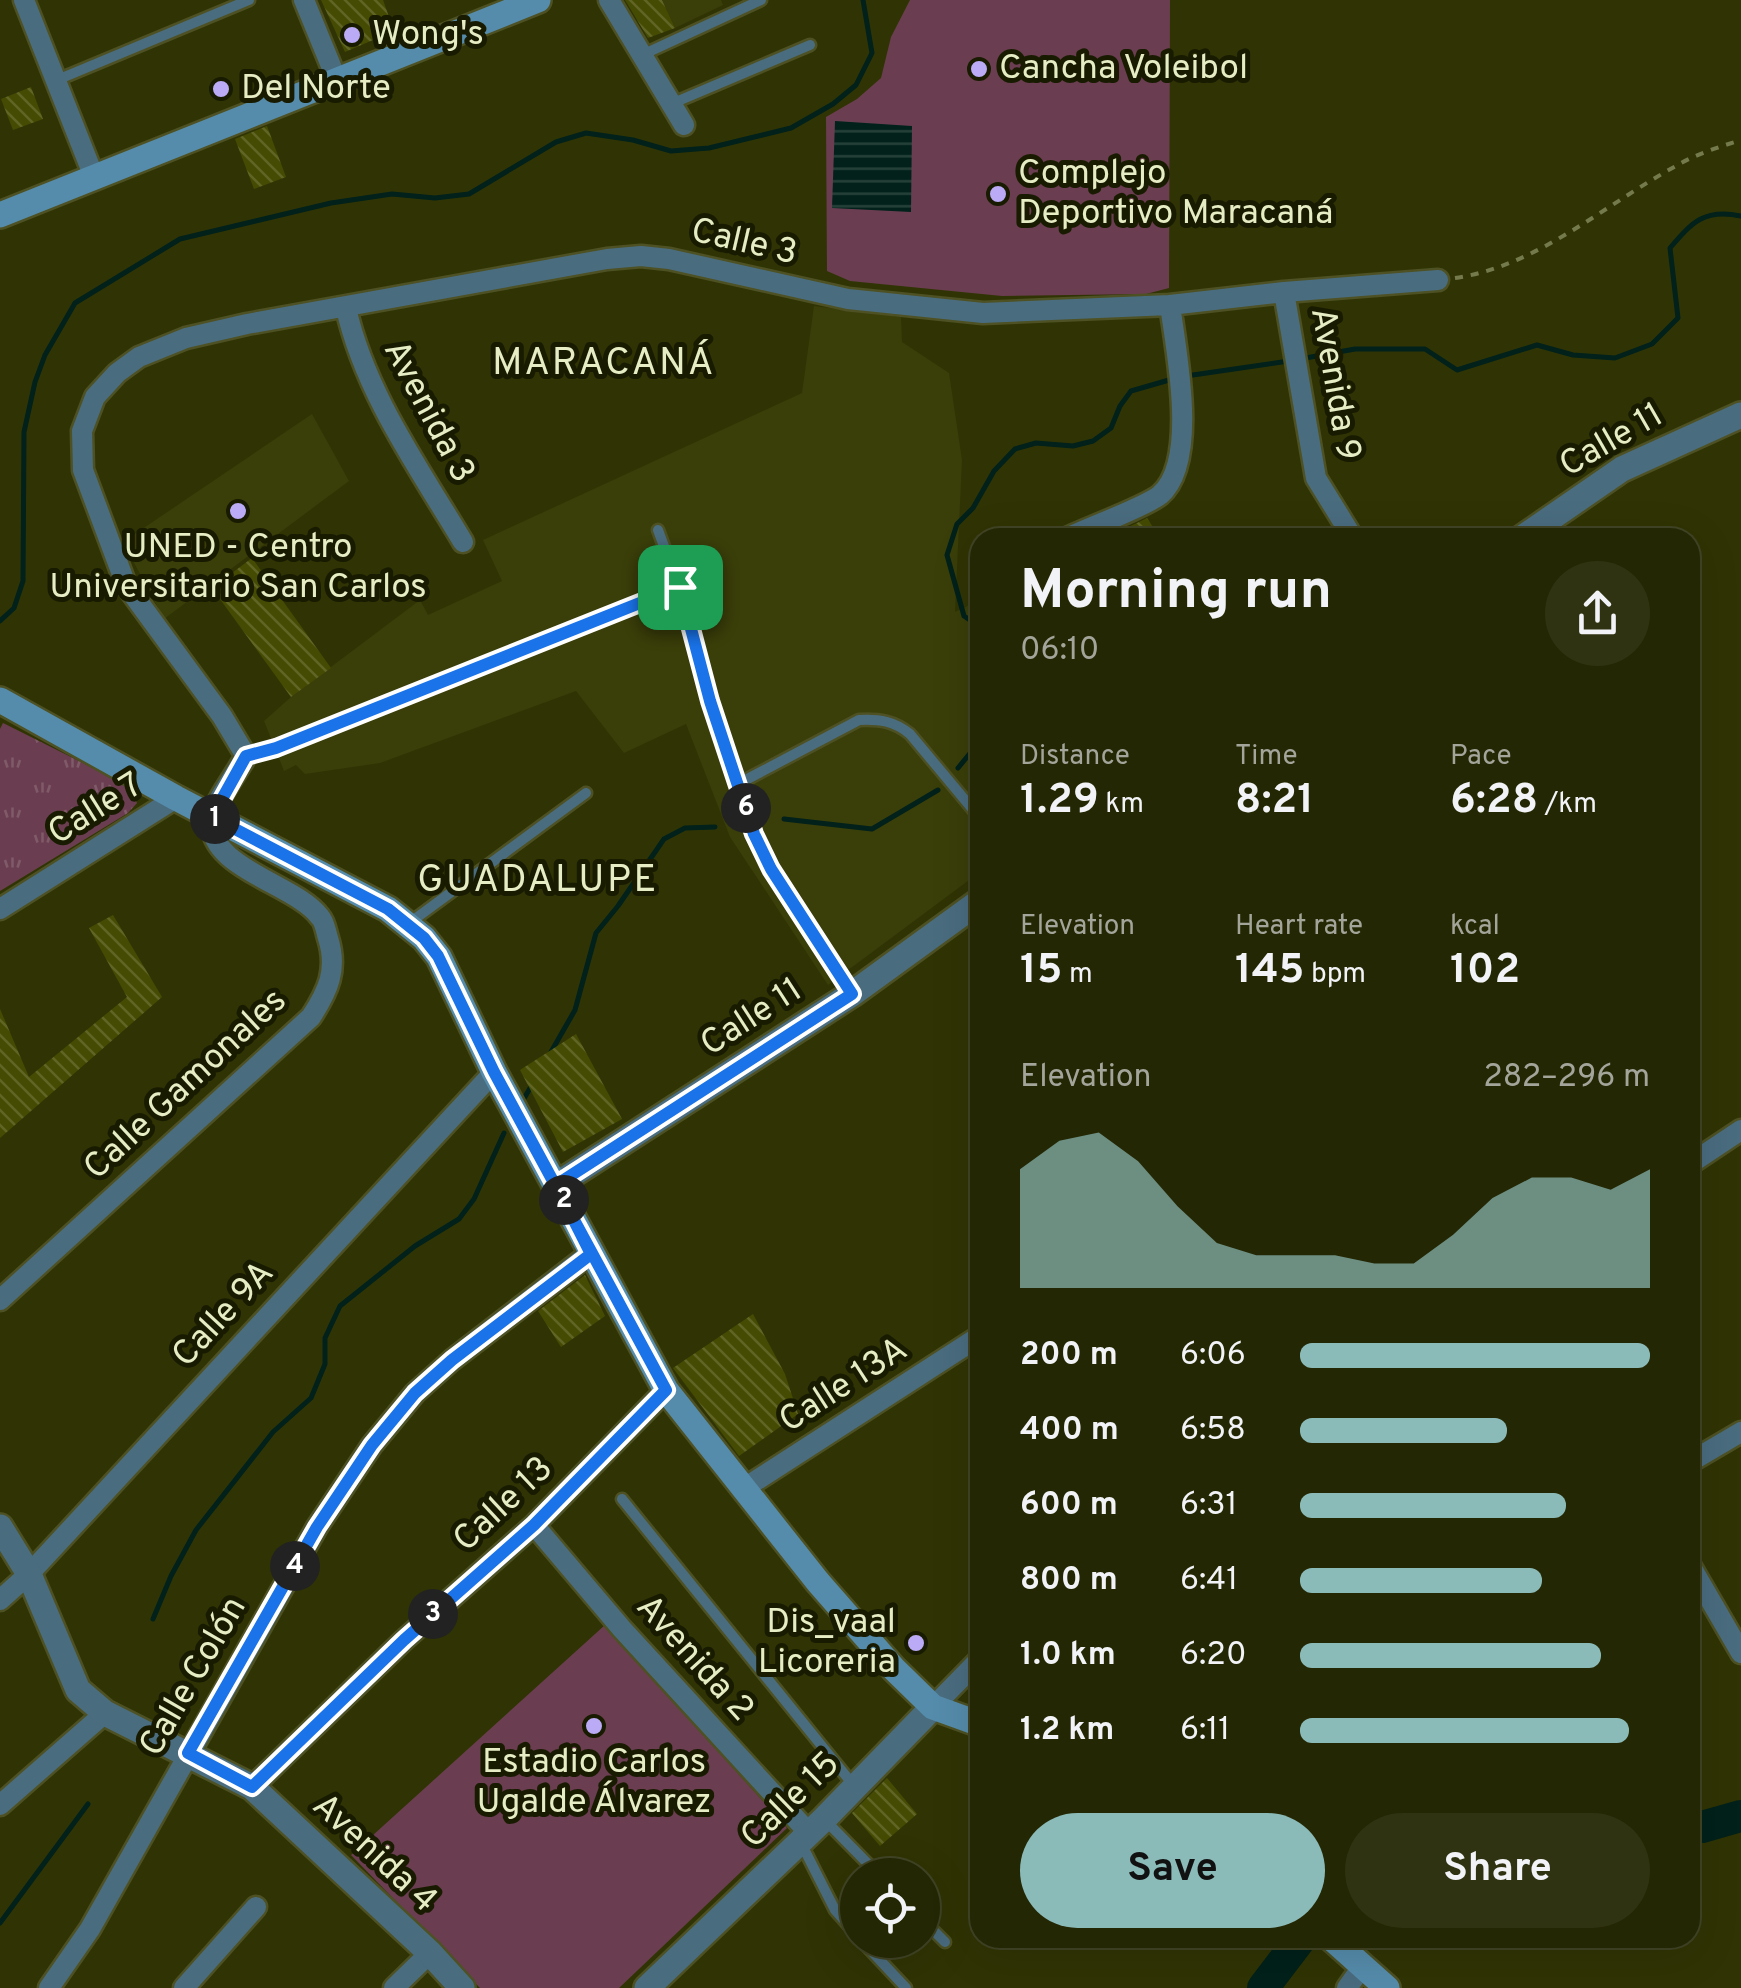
<!DOCTYPE html>
<html lang="en">
<head>
<meta charset="utf-8">
<style>
	body { margin:0; font-family:Overpass,sans-serif; background:#303312; color:#f1f3f6; height:100vh; display:flex; flex-direction:column; font-size:38px; white-space:nowrap }
	* { box-sizing:border-box; margin:0 }
	p { font-size:32px; color:#a3a59a }
	.icon { flex:none; width:55px; height:55px; fill:none; stroke:currentColor; stroke-width:2; stroke-linecap:round; stroke-linejoin:round }
	.map { position:relative; flex:1; overflow:hidden }
	.sheet { position:absolute; left:970px; top:528px; width:730px; height:1420px; display:flex; flex-direction:column; background:#242703; border-radius:30px; box-shadow:0 10px 40px #0002,0 0 0 2px #414425 }
	.sheet>* { flex:none }
	.tools { position:absolute; left:840px; top:1858px; display:grid; gap:20px }
	.tools a { display:grid; place-items:center; width:100px; height:100px; border-radius:50%; background:#242703; box-shadow:0 10px 40px #0002,0 0 0 2px #414425; font-size:50px }
	.pin { position:absolute; display:grid; place-items:center; width:85px; height:85px; color:#fff; margin:-42px; border-radius:20px; box-shadow:0 5px 15px #0006 }
	.km { position:absolute; width:50px; height:50px; margin:-25px; border-radius:50%; background:#222; color:#fff; font-size:28px; line-height:50px; text-align:center }
	.round { display:grid; place-items:center; flex:none; width:105px; height:105px; border-radius:52px; background:#303312 }
	.overview { display:flex; align-items:center; justify-content:space-between; height:170px; padding:0 50px }
	h1 { font-size:55px; font-weight:700; line-height:75px }
	.metrics { display:grid; grid-template-columns:repeat(3,1fr); gap:15px; height:170px; padding:10px 50px }
	.metrics div { display:grid; align-content:center }
	.metrics b { font-size:42px; font-weight:700 }
	.metrics small { font-size:28px; font-weight:400 }
	.metrics p { font-size:28px }
	.chart { height:280px; padding:20px 50px }
	.chart p { display:flex; justify-content:space-between }
	.chart svg { width:100%; height:180px; margin-top:10px; fill:#8bbbb9; opacity:.7 }
	.action { display:flex; gap:20px; margin-top:auto; padding:20px 50px }
	.action a { flex:1; height:115px; border-radius:60px; background:#8bbbb9; color:#111; font-size:40px; font-weight:700; line-height:115px; text-align:center }
	.action a+a { background:#303312; color:#f1f3f6 }
	ul { padding:0 50px; list-style:none; font-size:32px }
	li { display:grid; grid-template-columns:160px 120px 1fr; align-items:center; height:75px }
	li i { height:25px; border-radius:12px; background:#8bbbb9 }
	.map>svg:first-child { display:block }
	.built { fill:#3a3e09 }
	.grass { fill:url(#grass-tufts) }
	.green { fill:#6a3e50 }
	.water { fill:url(#water-rules) }
	.lines { fill:none; stroke-linecap:round; stroke-linejoin:round }
	.stream { stroke:#01211a; stroke-width:5 }
	.river { stroke:#01211a; stroke-width:32 }
	.building { fill:url(#building-back-hatch) }
	.service-casing { stroke:#4d5123; stroke-width:15 }
	.minor-casing { stroke:#4d5123; stroke-width:25 }
	.tertiary-casing { stroke:#4d5123; stroke-width:30 }
	.secondary-casing { stroke:#4d5123; stroke-width:30 }
	.path { stroke:#757a4d; stroke-width:4; stroke-dasharray:8 8; stroke-linecap:butt }
	.service { stroke:#4a6c7f; stroke-width:10 }
	.minor { stroke:#4a6c7f; stroke-width:20 }
	.tertiary { stroke:#4a6c7f; stroke-width:25 }
	.secondary { stroke:#558cab; stroke-width:25 }
	.route-casing { stroke:#fff; stroke-width:20 }
	.route { stroke:#1a73e8; stroke-width:12 }
	.poi-dot { fill:#bbaaf6; stroke:#181b00; stroke-width:4 }
	.labels { text-anchor:middle; dominant-baseline:central; stroke-width:10; stroke-linejoin:round; paint-order:stroke }
	.poi-label { font-size:35px; fill:#e6ecc3; stroke:#181b00; text-anchor:start }
	.street-label { font-size:35px; fill:#e6ecc3; stroke:#181b00 }
	.neighbourhood-label { font-size:38px; letter-spacing:2.5px; fill:#e6ecc3; stroke:#181b00 }
</style>
</head>
<body>
<div class="map">
<svg width="1741" height="1988" viewBox="0 0 1741 1988">
	<defs>
		<pattern id="grass-tufts" width="24" height="20" patternUnits="userSpaceOnUse" patternTransform="scale(2.5)"><rect width="24" height="20" fill="#6a3e50"/><path d="M3 7l-1-3M5 7V3M7 7l1-3M15 17l-1-3M17 17v-4M19 17l1-3" fill="none" stroke="#7f5a68"/></pattern>
		<pattern id="water-rules" width="6" height="5" patternUnits="userSpaceOnUse" patternTransform="scale(2.5)"><rect width="6" height="5" fill="#01211a"/><path d="M0 2.5h6" fill="none" stroke="#26413a"/></pattern>
		<pattern id="building-back-hatch" width="6" height="6" patternUnits="userSpaceOnUse" patternTransform="scale(2.5)"><rect width="6" height="6" fill="#454b02"/><path d="M-1 5l2 2M0 0l6 6M5-1l2 2" fill="none" stroke="#606525"/></pattern>
	</defs>
	<rect width="100%" height="100%" fill="#303404"/>
	<path class="built" d="M662,0H721L723,5L675,28Z
		M814,306L901,317L902,342L949,373L962,460L955,612L980,600V872L828,985L730,837L686,724L624,753L576,691L380,763L305,774L296,765L284,771L264,721L291,697L420,600L428,615L502,581L483,540L802,393Z
		M312,414L349,481L164,619L123,542Z"/>
	<path class="grass" d="M3,723L129,786L137,803L128,813L0,891V729Z"/>
	<path class="green" d="M910,0H1170L1169,288L1146,294L1002,296L850,281L827,271L826,117L857,99L881,78L891,37Z
		M605,1625L787,1828L619,1988H480L351,1855Z"/>
	<path class="water" d="M835,121L912,126L911,212L832,208Z"/>
	<g class="lines">
		<path class="stream" d="M1300,359L1355,349H1425L1457,370L1537,345L1573,355L1615,358L1652,344L1678,318L1670,248C1692,222 1705,208 1741,216
			M1186,376L1289,361
			M0,621L14,608L23,581L24,432L35,382L45,355L75,303L180,239L331,203L392,194L435,198L469,194L556,142L586,133L633,140L671,151L709,148L791,128L833,104L856,85L872,53L863,0
			M980,627L964,616L947,555L957,524L973,508L994,471L1015,449L1036,443L1073,446L1093,441L1111,428L1120,406L1131,391L1176,378
			M958,768L980,741
			M784,819L872,829L938,790
			M551,1052L575,1010L596,933L618,906L664,839L685,828L715,827
			M522,1102L533,1083
			M153,1619L171,1576L196,1530L273,1432L311,1398L325,1364V1338L340,1306L415,1246L459,1219L474,1199L504,1133
			M0,1923L88,1804"/>
		<path class="river" d="M1690,1826L1702,1827L1741,1816
			M1263,1988L1301,1938"/>
	</g>
	<path class="building" d="M321,0H383L394,31L345,52Z
		M625,0H662L675,28L648,38Z
		M31,87L43,119L13,130L1,99Z
		M267,126L286,177L254,189L235,139Z
		M1147,518L1160,538H1103L1135,524Z
		M252,558L331,668L291,697L212,588Z
		M113,915L162,997L0,1138V1009L29,1077L127,997L89,928Z
		M576,1034L622,1119L563,1152L520,1070Z
		M585,1275L605,1316L561,1347L538,1311Z
		M753,1314L785,1374L798,1414L739,1456L673,1368Z
		M887,1778L917,1814L880,1846L852,1813Z"/>
	<g class="lines">
		<defs>
			<path id="service" d="M642,55L761,0
				M57,80L249,0
				M671,104L810,45
				M658,530L679,587L710,701L754,834L771,869L850,992
				M247,756L276,749L679,587
				M738,784L859,720C880,719 894,721 910,734L980,818
				M408,924L586,793
				M622,1499L855,1787
				M824,1819L879,1875
				M801,1843L835,1910L858,1936
				M922,1919L945,1942
				M861,1940L906,1988"/>
			<path id="minor" d="M24,0L94,177
				M304,0L336,78
				M609,0L684,125
				M1284,292L1316,478L1353,538
				M346,308C365,393 419,468 463,542
				M1067,538C1087,528 1145,507 1160,495C1199,462 1176,350 1170,305
				M0,909L176,798
				M1690,1164L1741,1130
				M0,1300L311,1017C328,991 338,970 328,938C326,932 325,922 320,917C295,883 204,868 212,817C214,803 238,771 246,756L222,716L126,585L83,470L82,431L95,397L117,373L139,357L186,338L247,324L607,259L641,256L669,259L848,299L983,313L1170,305L1284,292L1438,280
				M1690,1462L1741,1432
				M743,1489L980,1336
				M534,1525L622,1629L809,1833
				M1690,1565L1741,1653
				M0,1600L29,1574L494,1072
				M933,1707L980,1659
				M252,1787L404,1640L534,1525L666,1390
				M0,1805L105,1713
				M49,1988L90,1929L317,1527L372,1445L415,1393L452,1360L591,1253
				M184,1988L256,1907
				M394,1988L430,1953
				M1347,1988L1362,1967"/>
			<path id="tertiary" d="M1522,538L1622,469L1741,415
				M556,1185L852,994L980,901
				M0,1527L29,1574L78,1690L105,1713L252,1787L430,1953L462,1988
				M647,1988L824,1819L933,1707"/>
			<path id="secondary" d="M0,215L538,0
				M0,700L176,798L388,909L424,938L439,957L494,1072L666,1390L818,1582L894,1669L933,1707L980,1724
				M1331,1938L1387,1988"/>
		</defs>
		<use href="#service" class="service-casing"/>
		<use href="#minor" class="minor-casing"/>
		<use href="#tertiary" class="tertiary-casing"/>
		<use href="#secondary" class="secondary-casing"/>
		<path class="path" d="M1455,278C1538,266 1604,205 1676,166C1696,154 1719,147 1741,140"/>
		<use href="#service" class="service"/>
		<use href="#minor" class="minor"/>
		<use href="#tertiary" class="tertiary"/>
		<use href="#secondary" class="secondary"/>
	</g>
	<g class="lines">
		<defs>
			<path id="route" d="M680,587L276,748L246,756L212,817L388,909L424,938L438,956L494,1072L666,1390L534,1525L404,1640L252,1787L188,1753L317,1527L372,1445L415,1393L452,1360L591,1254L556,1185L852,994L771,869L754,834L710,701L680,587"/>
		</defs>
		<use href="#route" class="route-casing"/>
		<use href="#route" class="route"/>
	</g>
	<g class="poi-dot">
		<circle cx="352" cy="35" r="10"/>
		<circle cx="979" cy="69" r="10"/>
		<circle cx="221" cy="89" r="10"/>
		<circle cx="998" cy="194" r="10"/>
		<circle cx="238" cy="511" r="10"/>
		<circle cx="916" cy="1643" r="10"/>
		<circle cx="594" cy="1726" r="10"/>
	</g>
	<g class="labels">
		<g class="poi-label">
			<text x="372" y="35">Wong's</text>
			<text x="999" y="69">Cancha Voleibol</text>
			<text x="241" y="89">Del Norte</text>
			<text x="1018" y="174">Complejo<tspan x="1018" dy="40">Deportivo Maracaná</tspan></text>
			<text x="238" y="548" text-anchor="middle">UNED - Centro<tspan x="238" dy="40">Universitario San Carlos</tspan></text>
			<text x="896" y="1623" text-anchor="end">Dis_vaal<tspan x="896" dy="40">Licoreria</tspan></text>
			<text x="594" y="1763" text-anchor="middle">Estadio Carlos<tspan x="594" dy="40">Ugalde Álvarez</tspan></text>
		</g>
		<g class="street-label">
			<text transform="translate(744 243) rotate(13)">Calle 3</text>
			<text transform="translate(1334 384) rotate(80)">Avenida 9</text>
			<text transform="translate(428 412) rotate(62)">Avenida 3</text>
			<text transform="translate(1612 441) rotate(-30)">Calle 11</text>
			<text transform="translate(96 810) rotate(-32)">Calle 7</text>
			<text transform="translate(752 1018) rotate(-33)">Calle 11</text>
			<text transform="translate(186 1085) rotate(-43)">Calle Gamonales</text>
			<text transform="translate(224 1315) rotate(-47)">Calle 9A</text>
			<text transform="translate(844 1386) rotate(-33)">Calle 13A</text>
			<text transform="translate(504 1505) rotate(-43)">Calle 13</text>
			<text transform="translate(694 1659) rotate(48)">Avenida 2</text>
			<text transform="translate(194 1677) rotate(-60)">Calle Colón</text>
			<text transform="translate(791 1801) rotate(-44)">Calle 15</text>
			<text transform="translate(374 1854) rotate(43)">Avenida 4</text>
		</g>
		<g class="neighbourhood-label">
			<text x="604" y="364">MARACANÁ</text>
			<text x="538" y="881">GUADALUPE</text>
		</g>
	</g>
</svg>
<div class="tools">
<a><svg class="icon" aria-label="locate" viewBox="0 0 24 24"><circle cx="12" cy="12" r="6"/><path d="M12 2v4M12 18v4M2 12h4M18 12h4"/></svg></a>
</div>
<div class="pin" style="left:680px;top:587px;background:#1e9e55"><svg class="icon" aria-label="arrive" viewBox="0 0 24 24"><path d="M6 21V4h12l-3 4 3 4H6"/></svg></div>
<b class="km" style="left:215px;top:819px">1</b>
<b class="km" style="left:564px;top:1200px">2</b>
<b class="km" style="left:433px;top:1614px">3</b>
<b class="km" style="left:295px;top:1566px">4</b>
<b class="km" style="left:746px;top:808px">6</b>
<section class="sheet">
<div class="overview"><div><h1>Morning run</h1><p>06:10</p></div><a class="round"><svg class="icon" aria-label="share" viewBox="0 0 24 24"><path d="M12 15V3M7 8l5-5 5 5M5 13v7h14v-7"/></svg></a></div>
<div class="metrics">
<div><p>Distance</p><b>1.29<small> km</small></b></div>
<div><p>Time</p><b>8:21</b></div>
<div><p>Pace</p><b>6:28<small> /km</small></b></div>
</div>
<div class="metrics">
<div><p>Elevation</p><b>15<small> m</small></b></div>
<div><p>Heart rate</p><b>145<small> bpm</small></b></div>
<div><p>kcal</p><b>102</b></div>
</div>
<div class="chart"><p><span>Elevation</span>282–296 m</p>
<svg viewBox="0 0 160 44" preserveAspectRatio="none"><path d="M0 44V15L10 8L20 6L30 13L40 24L50 33L60 36L70 36L80 36L90 38L100 38L110 31L120 22L130 17L140 17L150 20L160 15V44z"/></svg>
</div>
<ul>
<li><b>200 m</b>6:06<i style="width:100%"></i></li>
<li><b>400 m</b>6:58<i style="width:59%"></i></li>
<li><b>600 m</b>6:31<i style="width:76%"></i></li>
<li><b>800 m</b>6:41<i style="width:69%"></i></li>
<li><b>1.0 km</b>6:20<i style="width:86%"></i></li>
<li><b>1.2 km</b>6:11<i style="width:94%"></i></li>
</ul>
<div class="action"><a>Save</a><a>Share</a></div>
</section>
</div>
</body>
</html>
